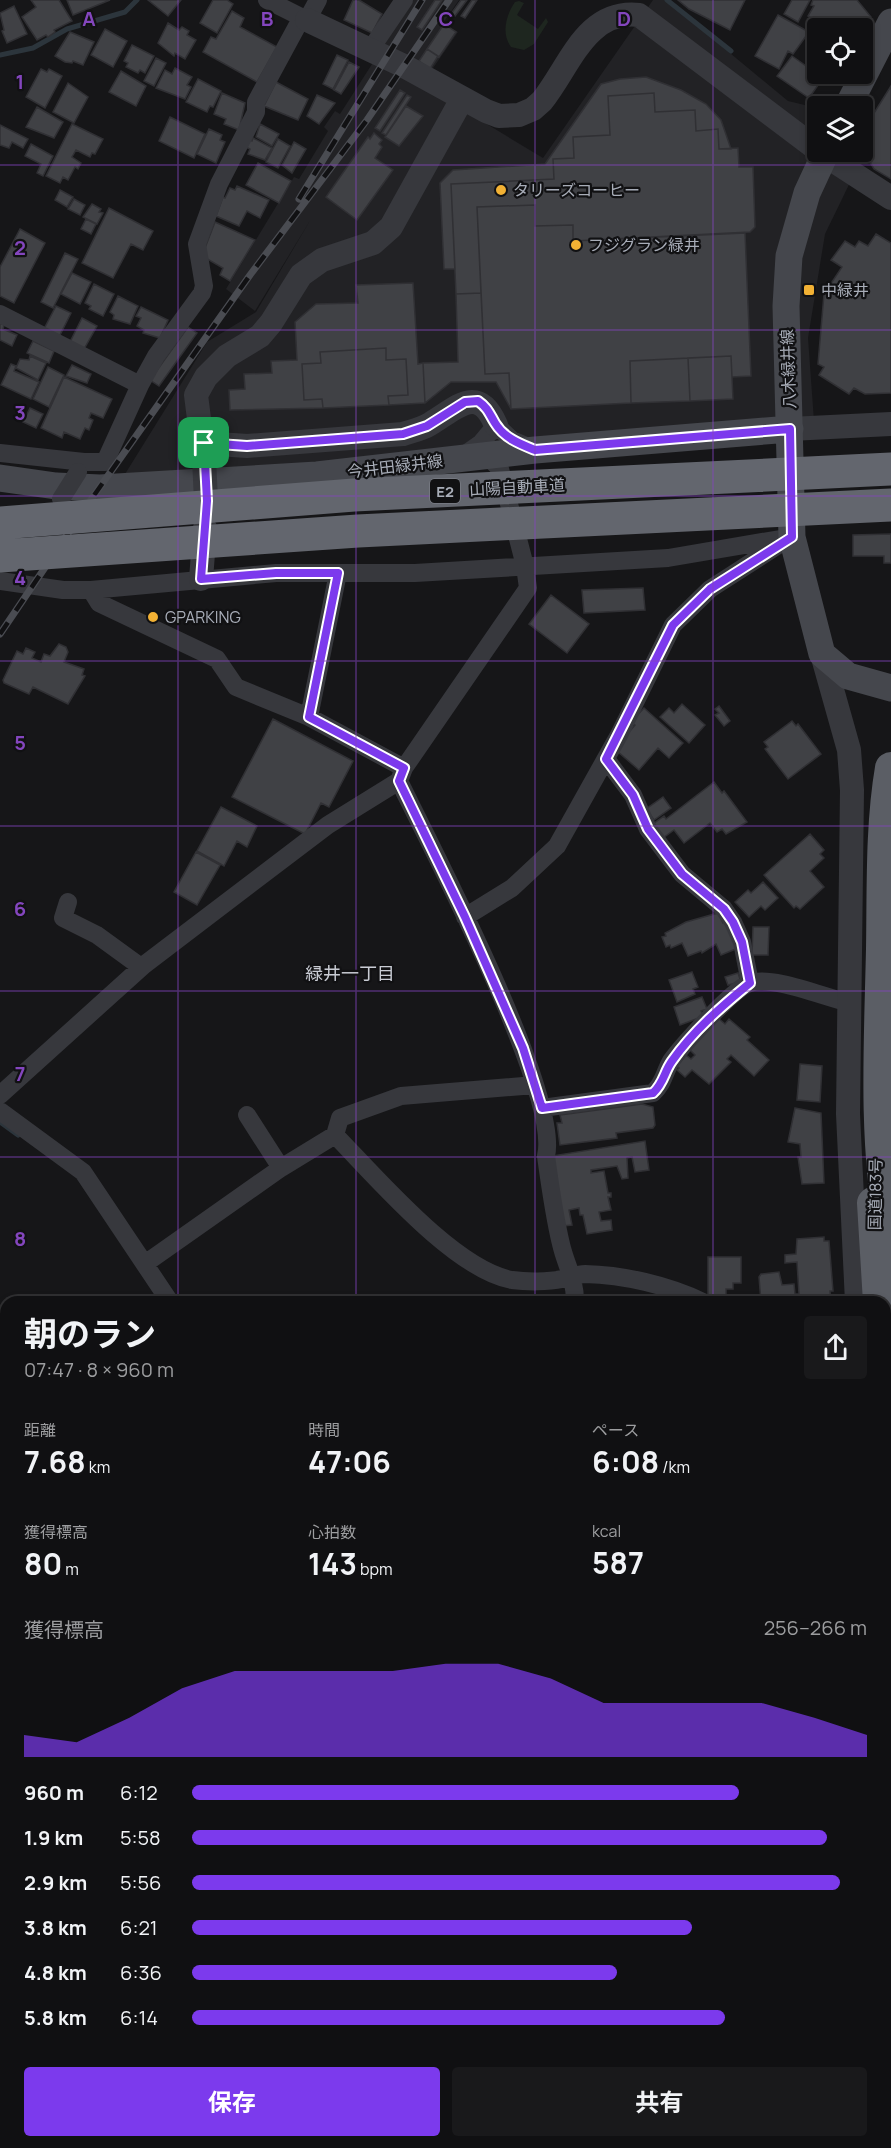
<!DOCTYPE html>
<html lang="ja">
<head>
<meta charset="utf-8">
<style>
	body { margin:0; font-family:Manrope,"Noto Sans JP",sans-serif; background:#19191b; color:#f1f3f6; height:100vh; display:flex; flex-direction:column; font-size:22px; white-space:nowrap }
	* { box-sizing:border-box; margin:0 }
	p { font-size:20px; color:#9c9d9f }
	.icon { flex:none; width:33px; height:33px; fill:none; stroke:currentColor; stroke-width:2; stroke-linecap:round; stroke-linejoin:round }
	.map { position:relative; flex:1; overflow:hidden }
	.drawer { position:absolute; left:0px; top:1296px; width:891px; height:852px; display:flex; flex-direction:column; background:#101012; border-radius:18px 18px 0 0; box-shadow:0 3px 9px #0003,0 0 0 2px #303032 }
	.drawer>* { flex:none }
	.controls { position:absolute; left:807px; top:18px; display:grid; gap:12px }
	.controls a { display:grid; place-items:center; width:66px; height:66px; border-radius:6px; background:#101012; box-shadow:0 3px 9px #0003,0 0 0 2px #303032; font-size:30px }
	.pin { position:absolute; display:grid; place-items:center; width:51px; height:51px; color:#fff; margin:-26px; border-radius:12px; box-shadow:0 3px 9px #0006 }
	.round { display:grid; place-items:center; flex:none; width:63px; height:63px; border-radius:6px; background:#19191b }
	.summary { display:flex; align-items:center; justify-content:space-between; height:102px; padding:0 24px }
	h1 { font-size:33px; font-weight:700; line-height:45px }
	.metrics { display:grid; grid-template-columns:repeat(3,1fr); gap:9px; height:102px; padding:6px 24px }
	.metrics div { display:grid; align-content:center }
	.metrics b { font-size:30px; font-weight:700 }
	.metrics small { font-size:16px; font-weight:400 }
	.metrics p { font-size:16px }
	.chart { height:168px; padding:12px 24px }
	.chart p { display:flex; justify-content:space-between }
	.chart svg { width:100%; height:108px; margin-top:6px; fill:#7c3aed; opacity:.7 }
	.button { display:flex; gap:12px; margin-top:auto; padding:12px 24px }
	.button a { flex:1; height:69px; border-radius:6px; background:#7c3aed; color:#fff; font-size:24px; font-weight:700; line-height:69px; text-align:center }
	.button a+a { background:#19191b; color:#f1f3f6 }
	ul { padding:0 24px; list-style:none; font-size:20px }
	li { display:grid; grid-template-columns:96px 72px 1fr; align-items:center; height:45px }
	li i { height:15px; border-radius:8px; background:#7c3aed }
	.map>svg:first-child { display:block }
	.built { fill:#222225 }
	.green { fill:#1e261f }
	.water { fill:#2c353c }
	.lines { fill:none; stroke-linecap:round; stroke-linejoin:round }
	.stream { stroke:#2c353c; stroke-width:5 }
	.building { fill:#404145; stroke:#303034; stroke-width:1.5 }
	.minor { stroke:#37383d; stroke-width:18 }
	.tertiary { stroke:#37383d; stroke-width:24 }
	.secondary { stroke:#45474d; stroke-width:27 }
	.trunk { stroke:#5b5e65; stroke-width:32 }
	.rail-casing { stroke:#4a4c52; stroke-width:7 }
	.rail { stroke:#111113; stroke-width:4.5; stroke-dasharray:14; stroke-linecap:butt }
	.minor-bridge { stroke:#37383d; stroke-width:18 }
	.tertiary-bridge { stroke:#37383d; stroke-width:24 }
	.motorway-bridge { stroke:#63666e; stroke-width:33 }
	.route-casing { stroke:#fff; stroke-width:12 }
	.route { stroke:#7c3aed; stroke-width:8 }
	.grid { fill:none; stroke:#8446be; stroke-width:1.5; stroke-opacity:0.55 }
	.poi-dot { fill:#f2b134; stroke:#111113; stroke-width:2 }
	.labels { text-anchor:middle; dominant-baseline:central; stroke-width:4.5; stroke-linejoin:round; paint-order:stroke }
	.shield { fill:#111113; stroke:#7b7e86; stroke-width:1.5 }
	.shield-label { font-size:15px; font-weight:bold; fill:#a8adb8 }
	.poi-label { font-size:16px; fill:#a8adb8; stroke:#111113; text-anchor:start }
	.street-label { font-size:16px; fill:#a8adb8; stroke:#111113 }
	.neighbourhood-label { font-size:18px; fill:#c9ccd4; stroke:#111113 }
	.grid-label { font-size:20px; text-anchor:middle; font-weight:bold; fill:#8446be; stroke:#111113; stroke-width:4.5; stroke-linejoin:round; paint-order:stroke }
</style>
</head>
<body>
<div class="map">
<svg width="891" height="2148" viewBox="0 0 891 2148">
	<rect width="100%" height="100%" fill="#161618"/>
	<path class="built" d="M407,0H459L443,23L458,32L431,71L407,76L543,158L653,0H666L788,101L813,107L817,110L818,152H855L859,164L825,234L808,338L815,435L112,495L207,342L256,312L311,219L255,311L226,289L294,177L299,179L328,131L324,127L335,111L340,114L383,47Z"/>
	<path class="green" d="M519,1L524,3L517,15L538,29L546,18L548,22L534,44L524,50L511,47C501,33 506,15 515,2Z"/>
	<path class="water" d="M0,1837L6,1846V1946L0,1937Z
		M146,2142H214L218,2148H151Z"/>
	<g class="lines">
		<path class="stream" d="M667,0L731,51
			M0,55L33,48L67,29L125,12L137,0
			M0,1122L18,1135"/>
	</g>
	<path class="building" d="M31,0H59L72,21L54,30L55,32L48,37L46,35L37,40L22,17L36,7Z
		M67,0H110L73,15Z
		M148,0H181L168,16Z
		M213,0H227L233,4L217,33L200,23Z
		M353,0H359L382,14L372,33L344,20Z
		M435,0H442L422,30L417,27Z
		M461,0H467L455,16L451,14Z
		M472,0H477L465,18L461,16Z
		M678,0H745L730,30L689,9Z
		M792,0H810L798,22L784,14Z
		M813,0H857L871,17L862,33V28H828L808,16L814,6L811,5Z
		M14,6L27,34L7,43L2,31L4,30L0,13Z
		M232,11L244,18L240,27L277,47L257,82L203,52L211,37L216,39Z
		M778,15L809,32L793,54L788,51L779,69L755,56Z
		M168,23L179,30L182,27L189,31L187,35L196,40L185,59L175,53L174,56L158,43Z
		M444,24L456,32L439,57L427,49Z
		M105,29L127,41L113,67L91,55Z
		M70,32L94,42L83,65L73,61L72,63L65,62L55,56Z
		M132,45L154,56L145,73L140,70L138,73L126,67L128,63L124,61Z
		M427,49L438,56L430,69L419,61Z
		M817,49L818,50V72L807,65Z
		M337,55L348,60L333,89L323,84Z
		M792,56L823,78L809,98L777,76Z
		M156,58L166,63L154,86L144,81Z
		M349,62L359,67L341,94L334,90Z
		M175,68L192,77L187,85L191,87L185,99L156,88L165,70L172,74Z
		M41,69L47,72L49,69L62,76L45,108L26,97Z
		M121,71L146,86L136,106L109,92Z
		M646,77L681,90L706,104L721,120L731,149H719L718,129L696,131L695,110L655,112L654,93L608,96L610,135L573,137L574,158L553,159L554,179L451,184L455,269H444L440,183L453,170L545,164L601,84L620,79Z
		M198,79L221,91L213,107L210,106L207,112L186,102Z
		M276,82L308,99L298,120L264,106Z
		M68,83L88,97L74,123L53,112Z
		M891,86V179L874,169L868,159L864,145V129Z
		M400,90L405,93L380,131L375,128Z
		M222,93L245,103L239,130L224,124L226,119L214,114Z
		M654,93L655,112L695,110L696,131L718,129L719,149L738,148L739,167H753L755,227L750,232L573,241V225L535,226V205L477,207L481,293L456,294L451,184L554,179L553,159L574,158L573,137L610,135L608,96Z
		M317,95L335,103L319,124L307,116Z
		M407,95L411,97L386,135L382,133Z
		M406,106L423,116L399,146L385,137Z
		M37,107L63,122L54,138L26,127Z
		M170,117L205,134L194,158L159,141Z
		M72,124L103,139L95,154L92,153L90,157L76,150L72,157L81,163L78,169L75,167L68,180L63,177L60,183L46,176Z
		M260,124L279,134L272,146L256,137Z
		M0,125L28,139L23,148L12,142L9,148L0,145Z
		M209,129L222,135L220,140L225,142L216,163L197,154Z
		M374,133L382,140L379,144L382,147L375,158L393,170L357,220L326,197L368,137L370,139Z
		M253,138L272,148L265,160L248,154L250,149L244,146L248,139L252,141Z
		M278,139L290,146L278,168L266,162Z
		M294,142L306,149L292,173L282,165Z
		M31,144L53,156L43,176L37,173L41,164L25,156Z
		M258,163L291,181L279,203L246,185Z
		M237,186L269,200L260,218L247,211L239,226L216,216L223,197L225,198L230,188L235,190Z
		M60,190L73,197L67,207L55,200Z
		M74,199L85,205L80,215L68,209Z
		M92,204L101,209L99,212L103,213L97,224L83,217Z
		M535,205V226L573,225V241L745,233L751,376L732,377L731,356L630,361L631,403L511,409L509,373L485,374L477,207Z
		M109,208L153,231L143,250L131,244L113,278L82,263Z
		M86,219L96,224L91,234L81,229Z
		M215,222L255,240L230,281L220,275L223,268L202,256Z
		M20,229L45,243L14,303L0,296V267Z
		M876,234L891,243V393L865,394L854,388L849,394L819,375L824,367L818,364L824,294L842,267L831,260L845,241L855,247L859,241L868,246Z
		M65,253L78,259L53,308L41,302Z
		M72,273L91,282L80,304L61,294Z
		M413,283L418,364L423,363L425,403L389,405L388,396L408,395L406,359L386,360V348L320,352L321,363L302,364L304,400L322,399L323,408L230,410L229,390L245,389L244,374L272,373L271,361L297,360L295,322L316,304L358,303L356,285Z
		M94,284L114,294L103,316L89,309L91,306L85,303Z
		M481,293L485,374L509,373L511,409L496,382H451L425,403L423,363L458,362L456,294Z
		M118,296L138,306L130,324L113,319L114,315L110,312Z
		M56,306L71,313L59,337L44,329Z
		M141,307L168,320L160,338L143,333L144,330L137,326L141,318L136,316Z
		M82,318L97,326L84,349L70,342Z
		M0,323L4,325L3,329L17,335L12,346L0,340Z
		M188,327L197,333L159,386L150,380Z
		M33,341L54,351L49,363L27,353Z
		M386,348V360L406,359L408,395L388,396L389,405L323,408L322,399L304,400L302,364L321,363L320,352Z
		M30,356L46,363L38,380L16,368L20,359L29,360Z
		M731,356L733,399L690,401L688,358Z
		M688,358L690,401L631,403L630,361Z
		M11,364L16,366L14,371L39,382L31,399L1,385Z
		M72,365L91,374L87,383L66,376Z
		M48,367L64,375L49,407L33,399Z
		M64,377L112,399L103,418L91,413L89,418L93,420L89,430L85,428L80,439L64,432L62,438L41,428Z
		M30,408L43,414L36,428L23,422Z
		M891,534V563H884V556H853V535Z
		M643,588L645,610L584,613L582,590Z
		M551,595L589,624L567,653L529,624Z
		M59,644L66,647L68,652L64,662L84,669L82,675L85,676L68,704L33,687L29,694L4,683L3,680L17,651L23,654L26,648L35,652L32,658L41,662L44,654L50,656Z
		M682,704L705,725L689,743L660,717L669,708L674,713Z
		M719,706L730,721L724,726L715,715L719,713L715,709Z
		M644,708L683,743L669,758L658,748L639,770L617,751L621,741L635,725L631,722Z
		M273,719L353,761L329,807L321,803L305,834L232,797Z
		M792,721L796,726L798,724L821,754L788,779L765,749L768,747L764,742Z
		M714,782L722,793L724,791L747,822L726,834L722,829L717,832L710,823L684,843L674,830L663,838L653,824L664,816L666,819Z
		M663,797L671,808L654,820L646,809Z
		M221,807L257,826L247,847L237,841L224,866L197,851Z
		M810,834L824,850L820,854L824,858L810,871L824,887L800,909L796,906L794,908L764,875Z
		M196,852L220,865L197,905L174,892Z
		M763,882L778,898L765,910L761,906L749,917L735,902L748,890L751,893Z
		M718,913L723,923L726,921L738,948L721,955L716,944L702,953L701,951L688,956L682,943L671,948L670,945L666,947L662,937L666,936L665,933L686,922Z
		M753,927H769L768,955H752Z
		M692,972L698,987L693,989L695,994L677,1002L669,980Z
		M738,973L741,982L728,985L725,977Z
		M702,997L707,1009L701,1011L704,1016L680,1025L674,1007Z
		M718,1018L725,1024L729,1019L750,1037L747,1040L769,1060L754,1076L731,1055L727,1059L731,1062L709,1084L692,1070L685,1077L677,1070L679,1068L677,1066L686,1055L691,1059L695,1055L689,1049Z
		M800,1064L822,1066L820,1102L797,1100Z
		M642,1104L653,1107L655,1125L653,1128L616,1133L617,1138L560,1145L557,1123H562L560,1115Z
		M795,1108L821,1113L824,1183L802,1184L798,1157H801L800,1144L788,1142Z
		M645,1141L649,1170L635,1172L632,1157L627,1158L628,1178L622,1179L617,1166L591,1170V1173L604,1171L608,1193H611V1197H608L611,1210L599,1212L601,1221L611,1220L612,1230L587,1234L583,1215H580L579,1208L569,1210L572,1225L563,1226L552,1156Z
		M824,1237V1241H829L833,1291H830L831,1302H761L759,1277L761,1274L779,1272L782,1285L794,1284L795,1294H799L797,1262L785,1263V1255L796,1254L797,1239Z
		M708,1257H741V1283H733V1289H726V1296H708Z
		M888,1922H891V2013H886Z
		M885,2020H891V2036H885Z
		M6,2094V2142H56L61,2148H0V2098Z
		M410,2142H456L451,2148H405Z
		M476,2142H504L508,2148H468Z
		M514,2142H535L529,2148H520Z"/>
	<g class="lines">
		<path class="minor" d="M267,0L307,20L318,0
			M370,50L404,0
			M0,314L140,385
			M0,453L84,462H105L140,385L156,356L202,293L204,286L197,244L219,184L256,112V102L302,17
			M461,457L481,443L496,425L512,440L533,449
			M0,581L63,590H91L276,573H415L668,558L792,537
			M91,590L99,603L217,659L236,687L309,717L404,768
			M309,717L338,573
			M606,759L633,795L648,829L682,874L724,909L733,922L742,942L750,983
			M399,781C431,846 561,1095 546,1156C550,1185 554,1215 561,1244C566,1266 575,1277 575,1302
			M68,902L63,918L97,935L141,967
			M465,917L512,888L557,846L619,735L673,625L710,589L783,542
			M535,1085L401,1096L340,1118L335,1135C376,1177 455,1270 512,1280C527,1282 548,1282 562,1279C570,1278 577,1274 585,1274C624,1275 668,1285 703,1302
			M0,1095L144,965L328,825L399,781L404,768L528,588L525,566L500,469L486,455
			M542,1108L653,1093C664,1083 664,1073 671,1061C681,1047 735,987 750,983C772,975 826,998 850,1003
			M0,1111L83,1172L170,1302
			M247,1115L281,1168
			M146,1263L281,1168L335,1135
			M0,1458L6,1459
			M0,1631L6,1634
			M0,2023L6,2033
			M80,2142L84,2148
			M97,2142L102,2148
			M294,2142L303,2148
			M387,2148L393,2142"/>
		<path class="tertiary" d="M307,20L404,66L486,111L499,116L519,115L533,109L542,101C570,66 586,9 639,15L818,150
			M820,152L891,198
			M790,429L891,424
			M204,443L247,446L403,434C412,431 422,429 430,424C457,408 478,383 496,425
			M204,458L196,395L206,377L227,356L260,336L271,323L301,275L322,260L373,243L391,227L462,99
			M201,579L205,528
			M822,654L849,750L852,790L848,1114L857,1302
			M0,1794L6,1804
			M245,2142L249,2148"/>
		<path class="secondary" d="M848,106L891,22
			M826,152L807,193L789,256L786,306L792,537L822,654L848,676L891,688
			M0,478L56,486L100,488L317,475L535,450L790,429
			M885,2081L891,2085
			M796,2148L800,2142"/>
		<path class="trunk" d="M891,768C881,827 883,889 882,949C880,1043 874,1138 891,1231
			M873,1203L879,1302
			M885,1445V1510
			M885,1718L891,1702
			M600,2148L606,2142"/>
		<defs>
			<path id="rail" d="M299,199L422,0
				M0,634L90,501L250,275L367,120L449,0"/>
		</defs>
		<use href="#rail" class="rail-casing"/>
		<use href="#rail" class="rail"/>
		<path class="minor-bridge" d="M61,499L78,472"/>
		<path class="tertiary-bridge" d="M204,458L206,501"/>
		<path class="motorway-bridge" d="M0,523L354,495L891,469
			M0,556L358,531L891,505"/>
	</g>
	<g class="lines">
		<defs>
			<path id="route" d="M478,401C488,408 489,413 495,423C504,438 520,444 535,450L790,429L792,537L710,589L673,625L606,759L633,795L648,829L682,874L724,909L733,922L742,942L750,983C722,1006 693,1031 672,1061C664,1072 664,1083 653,1093L542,1108L523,1048L465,917L399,781L404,768L309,717L338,573H276L201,579L207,501L204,443L247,446L403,434L427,426L465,402Z"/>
		</defs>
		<use href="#route" class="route-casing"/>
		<use href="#route" class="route"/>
	</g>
	<path class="grid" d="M178,0V1302M356,0V1302M535,0V1302M713,0V1302M0,165H891M0,330H891M0,496H891M0,661H891M0,826H891M0,991H891M0,1157H891M0,1322H6M885,1322H891M0,1487H6M885,1487H891M0,1652H6M885,1652H891M0,1818H6M885,1818H891M0,1983H6M885,1983H891M178,2142V2148M356,2142V2148M535,2142V2148M713,2142V2148"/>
	<g class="poi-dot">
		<circle cx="501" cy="190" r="6"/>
		<circle cx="576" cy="245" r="6"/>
		<rect x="803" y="284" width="12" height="12" rx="3"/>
		<circle cx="153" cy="617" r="6"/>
	</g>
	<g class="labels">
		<rect class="shield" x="430" y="479" width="30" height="24" rx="4.5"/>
		<g class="shield-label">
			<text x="445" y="491">E2</text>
		</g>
		<g class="poi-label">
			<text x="513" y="190">タリーズコーヒー</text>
			<text x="588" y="245">フジグラン緑井</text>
			<text x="821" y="290">中緑井</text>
			<text x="165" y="617">GPARKING</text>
		</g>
		<g class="street-label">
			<text transform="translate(788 369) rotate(-92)">八木緑井線</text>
			<text transform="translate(395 466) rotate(-7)">今井田緑井線</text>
			<text transform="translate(517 487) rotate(-3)">山陽自動車道</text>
			<text transform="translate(875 1194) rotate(-89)">国道183号</text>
		</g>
		<g class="neighbourhood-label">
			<text x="350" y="973">緑井一丁目</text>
		</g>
	</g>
	<g class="grid-label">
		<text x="89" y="26">A</text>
		<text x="267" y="26">B</text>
		<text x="446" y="26">C</text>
		<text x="624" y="26">D</text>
		<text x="20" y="89">1</text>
		<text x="20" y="255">2</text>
		<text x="20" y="420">3</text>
		<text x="20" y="585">4</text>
		<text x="20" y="750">5</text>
		<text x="20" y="916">6</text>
		<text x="20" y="1081">7</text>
		<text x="20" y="1246">8</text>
	</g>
</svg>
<div class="controls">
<a><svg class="icon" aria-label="locate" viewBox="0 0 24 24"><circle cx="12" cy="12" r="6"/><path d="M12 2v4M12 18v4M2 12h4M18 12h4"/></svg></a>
<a><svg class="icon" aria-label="layers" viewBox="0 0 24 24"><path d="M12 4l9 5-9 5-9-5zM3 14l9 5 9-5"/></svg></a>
</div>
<div class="pin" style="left:204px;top:443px;background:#1e9e55"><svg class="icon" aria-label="arrive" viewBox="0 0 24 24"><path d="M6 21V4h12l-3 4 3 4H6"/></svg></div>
<section class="drawer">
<div class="summary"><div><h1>朝のラン</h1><p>07:47 · 8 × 960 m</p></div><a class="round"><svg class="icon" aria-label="share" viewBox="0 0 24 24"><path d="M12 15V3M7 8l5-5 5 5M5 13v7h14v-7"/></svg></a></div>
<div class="metrics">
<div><p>距離</p><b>7.68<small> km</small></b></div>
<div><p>時間</p><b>47:06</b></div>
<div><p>ペース</p><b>6:08<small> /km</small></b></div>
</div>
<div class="metrics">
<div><p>獲得標高</p><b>80<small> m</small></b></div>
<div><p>心拍数</p><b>143<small> bpm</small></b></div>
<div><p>kcal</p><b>587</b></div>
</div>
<div class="chart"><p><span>獲得標高</span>256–266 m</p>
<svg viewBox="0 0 160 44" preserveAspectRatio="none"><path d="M0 44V35L10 38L20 28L30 16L40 9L50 9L60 9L70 9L80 6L90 6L100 12L110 22L120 22L130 22L140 22L150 28L160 35V44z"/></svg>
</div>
<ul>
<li><b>960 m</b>6:12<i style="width:81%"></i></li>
<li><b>1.9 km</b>5:58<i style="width:94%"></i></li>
<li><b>2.9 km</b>5:56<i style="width:96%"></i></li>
<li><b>3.8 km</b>6:21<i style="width:74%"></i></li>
<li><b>4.8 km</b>6:36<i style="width:63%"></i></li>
<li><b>5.8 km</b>6:14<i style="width:79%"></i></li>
</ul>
<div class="button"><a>保存</a><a>共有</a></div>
</section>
</div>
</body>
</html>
